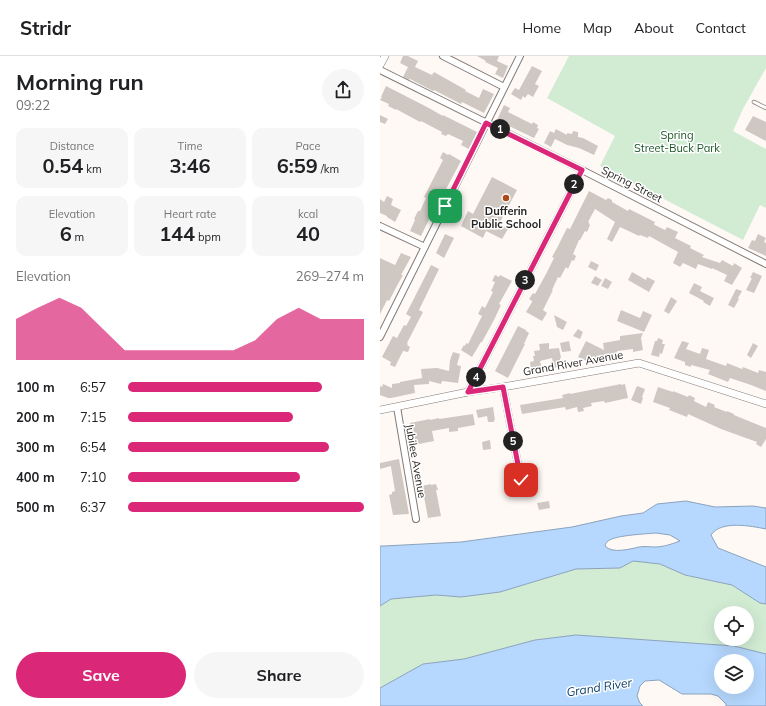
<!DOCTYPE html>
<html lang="en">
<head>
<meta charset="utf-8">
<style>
	body { margin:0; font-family:Mulish,sans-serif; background:#f6f6f6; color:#202124; height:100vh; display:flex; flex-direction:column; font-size:15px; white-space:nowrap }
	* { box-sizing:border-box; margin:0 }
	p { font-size:13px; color:#757577 }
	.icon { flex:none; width:22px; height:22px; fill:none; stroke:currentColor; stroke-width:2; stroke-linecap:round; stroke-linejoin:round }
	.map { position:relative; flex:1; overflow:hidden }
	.sheet { display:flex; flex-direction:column; background:#fff; width:380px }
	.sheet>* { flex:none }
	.buttons { position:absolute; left:334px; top:550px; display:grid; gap:8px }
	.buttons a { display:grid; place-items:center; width:40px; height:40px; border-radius:50%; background:#fff; box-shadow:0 4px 16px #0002; font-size:20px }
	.pin { position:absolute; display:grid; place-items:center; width:34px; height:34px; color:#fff; margin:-17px; border-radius:8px; box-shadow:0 2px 6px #0006 }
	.km { position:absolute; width:20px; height:20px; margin:-10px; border-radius:50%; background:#222; color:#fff; font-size:11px; line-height:20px; text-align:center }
	.round { display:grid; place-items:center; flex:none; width:42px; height:42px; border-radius:21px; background:#f6f6f6 }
	.overview { display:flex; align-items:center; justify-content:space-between; height:68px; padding:0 16px }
	h1 { font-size:22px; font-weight:700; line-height:30px }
	.metrics { display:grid; grid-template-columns:repeat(3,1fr); gap:6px; height:68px; padding:4px 16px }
	.metrics div { display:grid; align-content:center; border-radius:10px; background:#f6f6f6; text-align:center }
	.metrics b { font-size:20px; font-weight:700 }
	.metrics small { font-size:11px; font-weight:400 }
	.metrics p { font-size:11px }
	.chart { height:112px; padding:8px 16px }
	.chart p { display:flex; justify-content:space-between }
	.chart svg { width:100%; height:72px; margin-top:4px; fill:#db2777; opacity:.7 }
	.primary-button { display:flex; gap:8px; margin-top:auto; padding:8px 16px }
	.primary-button a { flex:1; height:46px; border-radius:24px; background:#db2777; color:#fff; font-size:16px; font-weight:700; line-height:46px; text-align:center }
	.primary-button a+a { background:#f6f6f6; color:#202124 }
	ul { padding:0 16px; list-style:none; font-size:13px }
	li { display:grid; grid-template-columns:64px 48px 1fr; align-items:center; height:30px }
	li i { height:10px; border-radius:5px; background:#db2777 }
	header { display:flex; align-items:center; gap:24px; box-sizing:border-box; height:56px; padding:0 20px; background:#fff; border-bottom:1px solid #e0e0e0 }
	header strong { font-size:19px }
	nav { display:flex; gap:22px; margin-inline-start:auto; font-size:14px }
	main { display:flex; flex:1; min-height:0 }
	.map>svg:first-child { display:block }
	.green { fill:#d2ecd4; fill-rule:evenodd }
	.water { fill:#b6d8fe; stroke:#8ba2bc; fill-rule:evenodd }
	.building { fill:#cfc7c2 }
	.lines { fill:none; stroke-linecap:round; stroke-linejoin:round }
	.service-casing { stroke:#837a76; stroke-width:4.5 }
	.minor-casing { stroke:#837a76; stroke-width:8 }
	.tertiary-casing { stroke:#837a76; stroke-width:8 }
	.service { stroke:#fff; stroke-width:3 }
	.minor { stroke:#fff; stroke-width:6 }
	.tertiary { stroke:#fff; stroke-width:7 }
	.route-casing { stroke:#fff; stroke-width:8 }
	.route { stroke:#db2777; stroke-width:5 }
	.poi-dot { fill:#ae4a18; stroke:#fff; stroke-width:1.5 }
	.labels { text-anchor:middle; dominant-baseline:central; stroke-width:3; stroke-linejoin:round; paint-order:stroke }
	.park-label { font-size:11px; fill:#1b5427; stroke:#fff }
	.street-label { font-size:11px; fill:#272422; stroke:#fff }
	.poi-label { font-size:11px; font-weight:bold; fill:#272422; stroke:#fff }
	.water-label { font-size:12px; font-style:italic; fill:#0d3e6c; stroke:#fff }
</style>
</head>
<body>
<header>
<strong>Stridr</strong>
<nav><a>Home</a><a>Map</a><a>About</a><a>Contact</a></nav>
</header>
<main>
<section class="sheet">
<div class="overview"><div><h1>Morning run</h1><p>09:22</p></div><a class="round"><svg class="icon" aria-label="share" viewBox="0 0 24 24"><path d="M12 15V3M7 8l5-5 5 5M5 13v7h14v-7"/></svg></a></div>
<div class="metrics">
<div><p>Distance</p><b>0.54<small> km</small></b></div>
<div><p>Time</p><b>3:46</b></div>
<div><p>Pace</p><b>6:59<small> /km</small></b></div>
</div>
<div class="metrics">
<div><p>Elevation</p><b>6<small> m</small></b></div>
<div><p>Heart rate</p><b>144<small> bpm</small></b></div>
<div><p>kcal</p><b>40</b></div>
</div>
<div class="chart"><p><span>Elevation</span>269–274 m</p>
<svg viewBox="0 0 160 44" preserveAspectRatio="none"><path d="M0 44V19L10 12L20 6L30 12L40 25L50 38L60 38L70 38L80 38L90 38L100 38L110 32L120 19L130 12L140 19L150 19L160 19V44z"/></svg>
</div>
<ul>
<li><b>100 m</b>6:57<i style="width:82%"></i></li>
<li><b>200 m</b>7:15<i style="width:70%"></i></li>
<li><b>300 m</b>6:54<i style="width:85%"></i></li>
<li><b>400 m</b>7:10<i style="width:73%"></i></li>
<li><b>500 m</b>6:37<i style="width:100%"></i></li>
</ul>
<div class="primary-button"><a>Save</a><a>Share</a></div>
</section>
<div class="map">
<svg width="386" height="650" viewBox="0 0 386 650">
	<rect width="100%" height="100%" fill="#fff9f6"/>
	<path class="green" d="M189,0H386V12L363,53L353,75L386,93V152L380,149L363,184L220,110L235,80L167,42Z
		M253,505L280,508L305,519L352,529L380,547L386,548V598L354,590L196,579L155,584L84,603L43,608L0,632V550L11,543L56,539L81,541L120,536L196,513L240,512ZM341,557H367V583H341Z"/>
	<path class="water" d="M306,445L335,451L373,450L386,452V473C371,470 341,464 331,479L338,492L386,511V548L380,547L352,529L305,519L280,508L253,505L240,512L196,513L120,536L81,541L56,539L11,543L0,550V490H4L81,486L192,471L241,460L263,457L277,448ZM276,477L290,479L300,485C292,488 283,491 275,491C270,491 264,490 259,491C250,493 232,498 225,490C226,487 226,487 228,485C236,479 266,478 276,477Z
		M196,579L354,590L386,598V650H346V648L338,640L331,638H302L279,624L265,625L260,630L257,640L260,647L263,650H0V632L43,608L84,603L155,584ZM341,605H367V631H341Z"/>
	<path class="building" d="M23,0H28L38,5L35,11L52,19L54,16L86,34L85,35L99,42L103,33L114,38L104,57L82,46L81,48L54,34L53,35L30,23L29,24L23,21L28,11L20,7Z
		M97,0H119L117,5L128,10L123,22L115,18L118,12L105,6L106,5Z
		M152,10L162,15L155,28L159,30L153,41L148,38L145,42L143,40L141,44L131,38L135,32L139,34Z
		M6,30L47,51L63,60V59L97,76L89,93L81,89L83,85L68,78L66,80L61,78L62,76L41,65L40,66L16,53V54L8,50L9,48L0,44L2,41H1Z
		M124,49L130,52L128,56L152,68L153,66L158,69L157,72L159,73L154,82L129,70L128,72L116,66Z
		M0,59L8,63L5,68L0,66Z
		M373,60L386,66V85L365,74Z
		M176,73L187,79V77L192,78L193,75L198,76V81L203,82L218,90L214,99L199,92L187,89L175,83L171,91L164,87L170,75L174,77Z
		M63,96L68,99L69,98L81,105L57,150L56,149L41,180L30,175L35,164L34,163L38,155H40L46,142L44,141L63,104L60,102Z
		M112,121L137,134L119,168L128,173L122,183L106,175L103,182L81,170L88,155L93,158Z
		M209,135L226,144L228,142L232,144V146L248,155L249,153L275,166L274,168L275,169L285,174L287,171L298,176L295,182L311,190L310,192L324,199L322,201L340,207L342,204L353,210L354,207L362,212L352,229L344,225L347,219L332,212V213L318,208L316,213L303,207L300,211L293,207L298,196L269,180L268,182L260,179L259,180L240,171L232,186L227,183L235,166L215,153L208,166H209V168L210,169L207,176L205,175L200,184H199L193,198L196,200L194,205L192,204L188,213L186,211L180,222L178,221L172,234H173L163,254L167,257L162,265L146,256L152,246V245L149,243L153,237L155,238L166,218L174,202L172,201L177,192L187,172L190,173Z
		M7,140L13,143L11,149L21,154L15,166L7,161V160L0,157V143L4,146Z
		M65,178L74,182L64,202L56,197Z
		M378,178L386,182L384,186L386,187V200L368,192L372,184L375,185Z
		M21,197L31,201L21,219H23L18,228L9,245L7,244L0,258V202L15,209Z
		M211,205L219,209L216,215L208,211Z
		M51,209L59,213L39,254L43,256L27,287L28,288L27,289L30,291L28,296L23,295L15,311L10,309L11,306L2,301L13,280L17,282L24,269L26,270L31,261L26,258Z
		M252,216L266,224L267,221L275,225L269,236L248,224Z
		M373,216L382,220L374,237L366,234L372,222H370Z
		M115,219L119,221L120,219L132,225L119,248L121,249L114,264L102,286H101L92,301L81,294L84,289L85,290L86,287L88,288L102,260L98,258L102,250L105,252L113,236L111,235L115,226L112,225Z
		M215,220L222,224L218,230L211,227Z
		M225,222L232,226L228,233L221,230Z
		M314,227L322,231L320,235L334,242L330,250L323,246L324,245L309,237Z
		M356,233L362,235L358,242L359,243L354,252L348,249Z
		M291,241L297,245L289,258L284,255Z
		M241,254L260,262L263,255L272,259L264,276L237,265Z
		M174,259L187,266L183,274L177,271Z
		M138,270L146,274V275L149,277L144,288H145L128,322L115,315Z
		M198,273L203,276L200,283L193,280Z
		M263,277L261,282L263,294L253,296V293L237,295V299L222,301L223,304L209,306L198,301L206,285L224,294L223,287L240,284V280Z
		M278,282L283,284L282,288H285L282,298L280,297L279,301L271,299L275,285H277Z
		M189,285L191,295L182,296L180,287Z
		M302,285L309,287L306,293L320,298L322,292L329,294L326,303L346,310L347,307L362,313L363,311L378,317L379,314L386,316V335L371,329L350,322L348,326L328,318L330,314L311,309V311L305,309V306L294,302Z
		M169,287V293L179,292L181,302H180L181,310L174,312L172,302L160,305L162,313L151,315L150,306L154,305L153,300H155L154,295L160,294L159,288Z
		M373,287L378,290L371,302L367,299Z
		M73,296L80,298L77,309L81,310L78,327L62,325L61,328L49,325V328L34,329L35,337L11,342H8L0,339V330L2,331L3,328L12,332V328L20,327V326L42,322L41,313L57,312L69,315L70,304Z
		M241,328V329L245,328L248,342L225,347L224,345L211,347L212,350L203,352L204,355L198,356L197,351L186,354L185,351L142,358L140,349L183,342L182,339L190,337V338Z
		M257,330L265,333L262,341L263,342L261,348L251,344Z
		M278,331L293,336V335L308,341L309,339L315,342L314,345L326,351L328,346L335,349L334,351L347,356V355L354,358V359L386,372V383L383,388L381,391L376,388L377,386L341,373L308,358L307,361L289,354L290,352L273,346Z
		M113,351L115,364H114V366H108L107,360L98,362L96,354Z
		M93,358L95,369L78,372V375L69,376V372L52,375L54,385L34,389L30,367L50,363V364L59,362V363Z
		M110,384L111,393L103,394L102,386Z
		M19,403L29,458L13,459L9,439L12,438V436L15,435L11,411V410L0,413V407Z
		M51,428V429L56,428L58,434H56L61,460L48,462L42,430Z
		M169,445L170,452L159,454L157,447Z"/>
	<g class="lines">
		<defs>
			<path id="service" d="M374,46L386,52"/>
			<path id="minor" d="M63,0L124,31
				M0,14L202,114L386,208
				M0,170L45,191
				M0,281L140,0
				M123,331L141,424
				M88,336L202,114
				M17,351L36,463"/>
			<path id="tertiary" d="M0,9L5,0
				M0,354L88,336L123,331L259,307L386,348"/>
		</defs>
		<use href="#service" class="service-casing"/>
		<use href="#minor" class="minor-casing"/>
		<use href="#tertiary" class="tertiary-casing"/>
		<use href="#service" class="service"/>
		<use href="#minor" class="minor"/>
		<use href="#tertiary" class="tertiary"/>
	</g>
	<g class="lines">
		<defs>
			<path id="route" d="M65,150L106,67L202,114L88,336L123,331L141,424"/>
		</defs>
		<use href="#route" class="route-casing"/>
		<use href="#route" class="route"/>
	</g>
	<circle class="poi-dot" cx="126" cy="142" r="4"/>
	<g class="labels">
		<g class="park-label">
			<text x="297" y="79">Spring<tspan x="297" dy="13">Street-Buck Park</tspan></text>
		</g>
		<g class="street-label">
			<text transform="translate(252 128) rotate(27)">Spring Street</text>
			<text transform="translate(193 307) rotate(-10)">Grand River Avenue</text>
			<text transform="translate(36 405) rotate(80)">Jubilee Avenue</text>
		</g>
		<g class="poi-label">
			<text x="126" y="155">Dufferin<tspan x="126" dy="13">Public School</tspan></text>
		</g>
		<g class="water-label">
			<text transform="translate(219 631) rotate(-9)">Grand River</text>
		</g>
	</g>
</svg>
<div class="buttons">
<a><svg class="icon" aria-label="locate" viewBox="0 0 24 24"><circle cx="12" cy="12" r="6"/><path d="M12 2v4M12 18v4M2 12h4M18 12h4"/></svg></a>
<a><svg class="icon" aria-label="layers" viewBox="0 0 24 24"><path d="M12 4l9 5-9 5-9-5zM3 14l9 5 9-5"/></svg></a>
</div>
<div class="pin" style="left:65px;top:150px;background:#1e9e55"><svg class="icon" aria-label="arrive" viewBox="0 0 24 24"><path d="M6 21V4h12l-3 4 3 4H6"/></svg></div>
<div class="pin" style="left:141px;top:424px;background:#d93025"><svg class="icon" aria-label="check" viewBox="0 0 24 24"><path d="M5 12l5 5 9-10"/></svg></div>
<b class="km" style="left:120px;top:73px">1</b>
<b class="km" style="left:194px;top:128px">2</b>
<b class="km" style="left:145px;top:224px">3</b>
<b class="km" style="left:96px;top:321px">4</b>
<b class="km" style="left:133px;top:385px">5</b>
</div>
</main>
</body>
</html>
